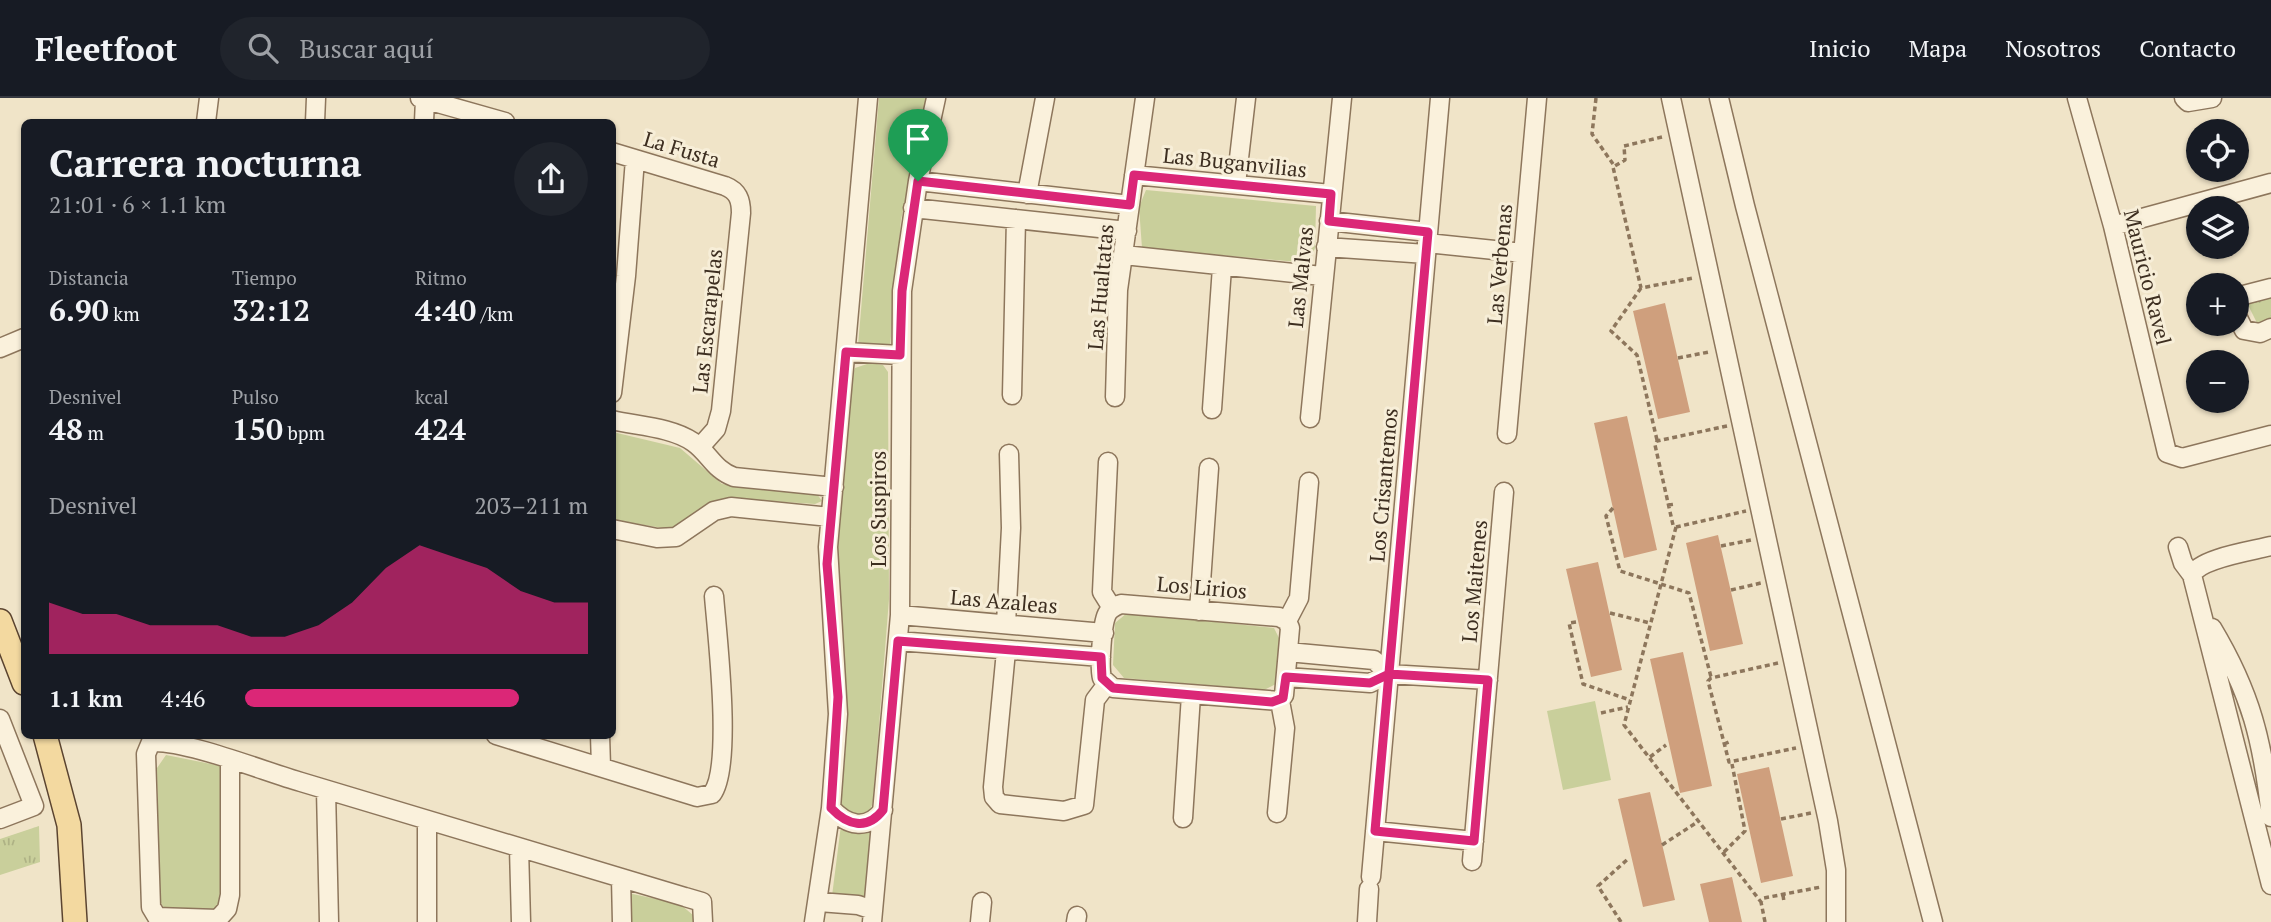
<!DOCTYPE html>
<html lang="es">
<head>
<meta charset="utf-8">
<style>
	body { margin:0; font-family:"PT Serif",serif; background:#20242c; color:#f1f3f6; height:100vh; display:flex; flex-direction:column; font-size:26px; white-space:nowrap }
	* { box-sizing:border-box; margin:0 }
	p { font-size:23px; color:#9ea1a6 }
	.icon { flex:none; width:38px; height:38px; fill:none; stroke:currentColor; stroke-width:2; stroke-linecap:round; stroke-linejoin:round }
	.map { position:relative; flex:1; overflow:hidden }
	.drawer { position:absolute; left:21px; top:21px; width:595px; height:620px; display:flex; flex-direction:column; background:#171b24; border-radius:10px; box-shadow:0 2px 5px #0004 }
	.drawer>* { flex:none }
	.fabs { position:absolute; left:2186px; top:21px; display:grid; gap:14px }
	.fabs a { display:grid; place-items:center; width:63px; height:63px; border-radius:50%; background:#171b24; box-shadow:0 2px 5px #0004; font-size:35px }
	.pin { position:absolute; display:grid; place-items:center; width:60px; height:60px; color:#fff; margin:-72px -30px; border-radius:50% 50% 50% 0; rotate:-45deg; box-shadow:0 0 7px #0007 }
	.pin .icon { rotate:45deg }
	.round { display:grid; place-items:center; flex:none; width:74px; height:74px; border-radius:37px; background:#20242c }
	.headline { display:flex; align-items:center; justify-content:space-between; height:119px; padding:0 28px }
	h1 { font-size:38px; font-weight:600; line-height:52px }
	.stats { display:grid; grid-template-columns:repeat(3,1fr); gap:10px; height:119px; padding:7px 28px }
	.stats div { display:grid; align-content:center }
	.stats b { font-size:30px; font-weight:600 }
	.stats small { font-size:19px; font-weight:400 }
	.stats p { font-size:19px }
	.chart { height:196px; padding:14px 28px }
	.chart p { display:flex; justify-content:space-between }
	.chart svg { width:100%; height:126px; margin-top:7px; fill:#db2777; opacity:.7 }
	ul { padding:0 28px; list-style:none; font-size:23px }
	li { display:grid; grid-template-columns:112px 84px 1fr; align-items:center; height:52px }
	li i { height:18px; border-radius:9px; background:#db2777 }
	header { display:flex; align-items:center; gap:42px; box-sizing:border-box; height:98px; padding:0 35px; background:#171b24; border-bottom:2px solid #363941 }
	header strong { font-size:33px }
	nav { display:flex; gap:38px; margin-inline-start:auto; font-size:24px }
	.search { width:490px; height:63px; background:#20242c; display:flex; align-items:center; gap:18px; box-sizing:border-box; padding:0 24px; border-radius:38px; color:#9ea1a6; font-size:26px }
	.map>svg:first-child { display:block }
	.grass { fill:url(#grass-tufts) }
	.park { fill:#c9cf9b }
	.building { fill:#cf9f7d }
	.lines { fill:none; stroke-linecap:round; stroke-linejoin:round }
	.minor-casing { stroke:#8d765c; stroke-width:21 }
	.major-casing { stroke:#5b4430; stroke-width:26 }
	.path { stroke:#8d765c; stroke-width:3.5; stroke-dasharray:5 3.5; stroke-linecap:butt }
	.minor { stroke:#faf1dc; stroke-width:18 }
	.major { stroke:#f3d9a0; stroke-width:23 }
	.route-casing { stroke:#fff; stroke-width:14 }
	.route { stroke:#db2777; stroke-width:9 }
	.labels { text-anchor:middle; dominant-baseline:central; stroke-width:6; stroke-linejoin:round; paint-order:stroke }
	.street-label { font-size:21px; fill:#3d2e20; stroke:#f7eed8 }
</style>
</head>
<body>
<header>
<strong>Fleetfoot</strong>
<div class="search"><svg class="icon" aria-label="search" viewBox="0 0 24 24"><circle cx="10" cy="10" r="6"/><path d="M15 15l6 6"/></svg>Buscar aquí</div>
<nav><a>Inicio</a><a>Mapa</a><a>Nosotros</a><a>Contacto</a></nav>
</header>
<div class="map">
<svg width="2271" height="824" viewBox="0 0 2271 824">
	<defs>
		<pattern id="grass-tufts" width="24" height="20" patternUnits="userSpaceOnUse" patternTransform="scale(1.75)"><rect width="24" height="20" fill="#c9cf9b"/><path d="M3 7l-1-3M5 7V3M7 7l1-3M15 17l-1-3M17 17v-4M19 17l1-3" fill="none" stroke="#aeb285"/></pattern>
	</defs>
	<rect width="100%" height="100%" fill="#f0e4c8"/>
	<path class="grass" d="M2271,198V221L2258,227L2246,203Z
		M39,728L40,764L0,777V741Z"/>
	<path class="park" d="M879,0H926L901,122L890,250L858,248Z
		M1146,92L1316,108L1315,150L1309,165L1142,150L1139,109Z
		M870,265L883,267L888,274L889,501L873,703L869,718L863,723L841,710L848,619L837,457L851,281L855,270Z
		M613,334L680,350L722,386L817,396L822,403L815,406L725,400L706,407L687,424L669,431L613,422Z
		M1127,515L1274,530L1280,542L1276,586L1264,592L1124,580L1113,567L1115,525Z
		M1595,603L1611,682L1563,692L1547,613Z
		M166,657L221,668L222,803L211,814L165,812L159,801L157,670Z
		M841,727L875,730L867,806L832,798Z
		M628,795L680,806L694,818V824H630Z"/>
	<path class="building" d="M1665,205L1690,314L1658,321L1633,213Z
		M1627,318L1657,452L1624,460L1594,325Z
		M1718,437L1743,546L1710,553L1686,445Z
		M1598,464L1622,572L1591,579L1566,471Z
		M1683,554L1712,688L1680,695L1650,561Z
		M1769,669L1793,778L1761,785L1737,676Z
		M1650,694L1675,802L1643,809L1618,701Z
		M1732,779L1742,824H1709L1700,786Z"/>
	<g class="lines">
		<defs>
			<path id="minor" d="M420,0L505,24
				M1671,0L1828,723L1836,772V824
				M1719,0L1745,108L1933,824
				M2077,0L2113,128L2167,355L2182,360L2271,337
				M2184,0L2188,4L2212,0
				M206,24L209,0
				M315,24L316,0
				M424,24L425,1
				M612,54L725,88C738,93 741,102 741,115L721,313L716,331L700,349
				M1134,77L1331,96
				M918,83L1130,107
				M1236,86L1246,0
				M1027,96L1045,0
				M913,110L1127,133
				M1329,123L1428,134
				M2113,128L2271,85
				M1427,145L1523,155
				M1326,149L1426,156
				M1124,157L1322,178
				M2236,199L2271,190
				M2236,216L2244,232L2260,235L2271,230
				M0,250L24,240
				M846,254L900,257
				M612,295L626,178L635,61
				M1012,297L1016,121
				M1115,299L1118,192L1145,0
				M1212,311L1222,169
				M1310,320L1342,0
				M612,322C637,328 671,329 693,344C709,355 714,372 734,379L834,389
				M1507,336L1537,0
				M1108,364L1102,494L1112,510
				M612,431L657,440L676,439L714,413L731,409L830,419
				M2178,449L2183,465L2192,477L2271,787
				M2192,477C2200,460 2252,453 2271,448
				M1199,513L1209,370
				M900,517L1104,535
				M1287,523L1299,500L1309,384
				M1006,526L1011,430L1009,356
				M2212,530C2251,595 2263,644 2271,719
				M898,543L1101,559
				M1006,553L993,689L994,699L1000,706L1064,713L1084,707L1095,602L1107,586
				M1288,554L1374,562L1389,576
				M1286,579L1370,585L1389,576L1488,582
				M1280,603L1113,590L1102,580C1099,568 1102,526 1107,516C1110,510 1116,508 1121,506L1279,519L1287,523
				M0,621L34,708L0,721
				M496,637L697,699L712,696C733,669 717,536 714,498
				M600,637L601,668
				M230,663V797L227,811L218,821L157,819L151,809L146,656L151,644C186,642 263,673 301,684C429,723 557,761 685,799L702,804L703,824
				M326,692L329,824
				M831,710C847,728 867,733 883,712
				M1277,715L1285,630L1280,603L1284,597L1290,530L1287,523
				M1183,720L1191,597
				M427,722V824
				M1375,733L1474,743
				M519,750L521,824
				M1472,763L1504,394
				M1371,779L1440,0
				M621,780L622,824
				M819,804L858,807L873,812
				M814,824L831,710L838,616L828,449L868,0
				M872,824L900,517L902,193L918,83L936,0
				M980,824L982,804
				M1076,824L1077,818
				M1367,824L1369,791"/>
			<path id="major" d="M0,523L24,585
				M45,637L69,727L75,824"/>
		</defs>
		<use href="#minor" class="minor-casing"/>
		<use href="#major" class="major-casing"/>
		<path class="path" d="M1596,0L1592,36L1613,66
			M1662,39L1624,48L1625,62L1613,69L1641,190L1693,180
			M1641,190L1611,233L1637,257L1657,342
			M1678,260L1709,254
			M1727,328L1657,343L1655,347L1673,427L1676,429L1746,413
			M1668,407L1676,406
			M1613,410L1606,418L1620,473L1689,495L1711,579
			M1676,429L1624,627L1761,804
			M1721,448L1751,442
			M1731,492L1761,485
			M1610,515L1650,525
			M1576,524L1569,525L1583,586L1630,602
			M1778,565L1711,580L1708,583L1729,664L1796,650
			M1601,615L1628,609
			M1724,646L1731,643
			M1650,659L1666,647
			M1781,721L1811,715
			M1662,747L1699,723
			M1724,754L1745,733L1732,666
			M1783,797L1784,804
			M1621,824L1598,788L1629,760
			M1765,824L1761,804L1764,800L1821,789"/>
		<use href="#minor" class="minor"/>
		<use href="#major" class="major"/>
	</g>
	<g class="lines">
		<defs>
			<path id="route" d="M918,83L902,193L900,257L846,254L827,466L838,599L831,710C847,727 867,733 883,712L898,543L1101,559L1102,580L1113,590L1272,604L1283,600L1286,579L1370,585L1389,576L1488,582L1474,743L1375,733L1428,134L1329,123L1331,96L1134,77L1130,107L918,83"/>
		</defs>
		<use href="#route" class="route-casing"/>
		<use href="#route" class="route"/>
	</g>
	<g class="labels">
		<g class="street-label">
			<text transform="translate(682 51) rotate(17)">La Fusta</text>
			<text transform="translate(1235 64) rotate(6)">Las Buganvilias</text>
			<text transform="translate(1499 166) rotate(-85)">Las Verbenas</text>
			<text transform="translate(1300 179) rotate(-84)">Las Malvas</text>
			<text transform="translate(2148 179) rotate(76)">Mauricio Ravel</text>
			<text transform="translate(1100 189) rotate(-85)">Las Hualtatas</text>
			<text transform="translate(707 223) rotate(-84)">Las Escarapelas</text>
			<text transform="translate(1383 387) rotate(-85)">Los Crisantemos</text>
			<text transform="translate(878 411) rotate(-90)">Los Suspiros</text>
			<text transform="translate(1474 483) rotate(-85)">Los Maitenes</text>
			<text transform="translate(1202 489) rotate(5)">Los Lirios</text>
			<text transform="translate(1004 503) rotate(5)">Las Azaleas</text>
		</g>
	</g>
</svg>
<div class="fabs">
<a><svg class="icon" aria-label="locate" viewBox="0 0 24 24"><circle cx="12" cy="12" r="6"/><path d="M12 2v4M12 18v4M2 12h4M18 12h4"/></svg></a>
<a><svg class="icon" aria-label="layers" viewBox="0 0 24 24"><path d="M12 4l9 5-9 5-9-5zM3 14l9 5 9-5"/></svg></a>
<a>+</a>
<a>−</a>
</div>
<div class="pin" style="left:918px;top:83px;background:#1e9e55"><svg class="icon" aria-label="arrive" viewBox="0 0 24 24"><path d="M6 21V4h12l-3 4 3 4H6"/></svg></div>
<section class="drawer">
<div class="headline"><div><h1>Carrera nocturna</h1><p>21:01 · 6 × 1.1 km</p></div><a class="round"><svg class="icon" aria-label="share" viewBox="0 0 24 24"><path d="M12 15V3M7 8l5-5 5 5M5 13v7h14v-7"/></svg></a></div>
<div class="stats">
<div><p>Distancia</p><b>6.90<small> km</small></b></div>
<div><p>Tiempo</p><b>32:12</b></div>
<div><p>Ritmo</p><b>4:40<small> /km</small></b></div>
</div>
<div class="stats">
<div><p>Desnivel</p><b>48<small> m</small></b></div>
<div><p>Pulso</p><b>150<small> bpm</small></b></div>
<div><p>kcal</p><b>424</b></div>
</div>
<div class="chart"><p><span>Desnivel</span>203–211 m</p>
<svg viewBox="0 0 160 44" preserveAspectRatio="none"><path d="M0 44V26L10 30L20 30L30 34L40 34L50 34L60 38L70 38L80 34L90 26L100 14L110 6L120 10L130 14L140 22L150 26L160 26V44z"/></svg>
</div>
<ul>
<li><b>1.1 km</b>4:46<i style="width:80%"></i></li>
</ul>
</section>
</div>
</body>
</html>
